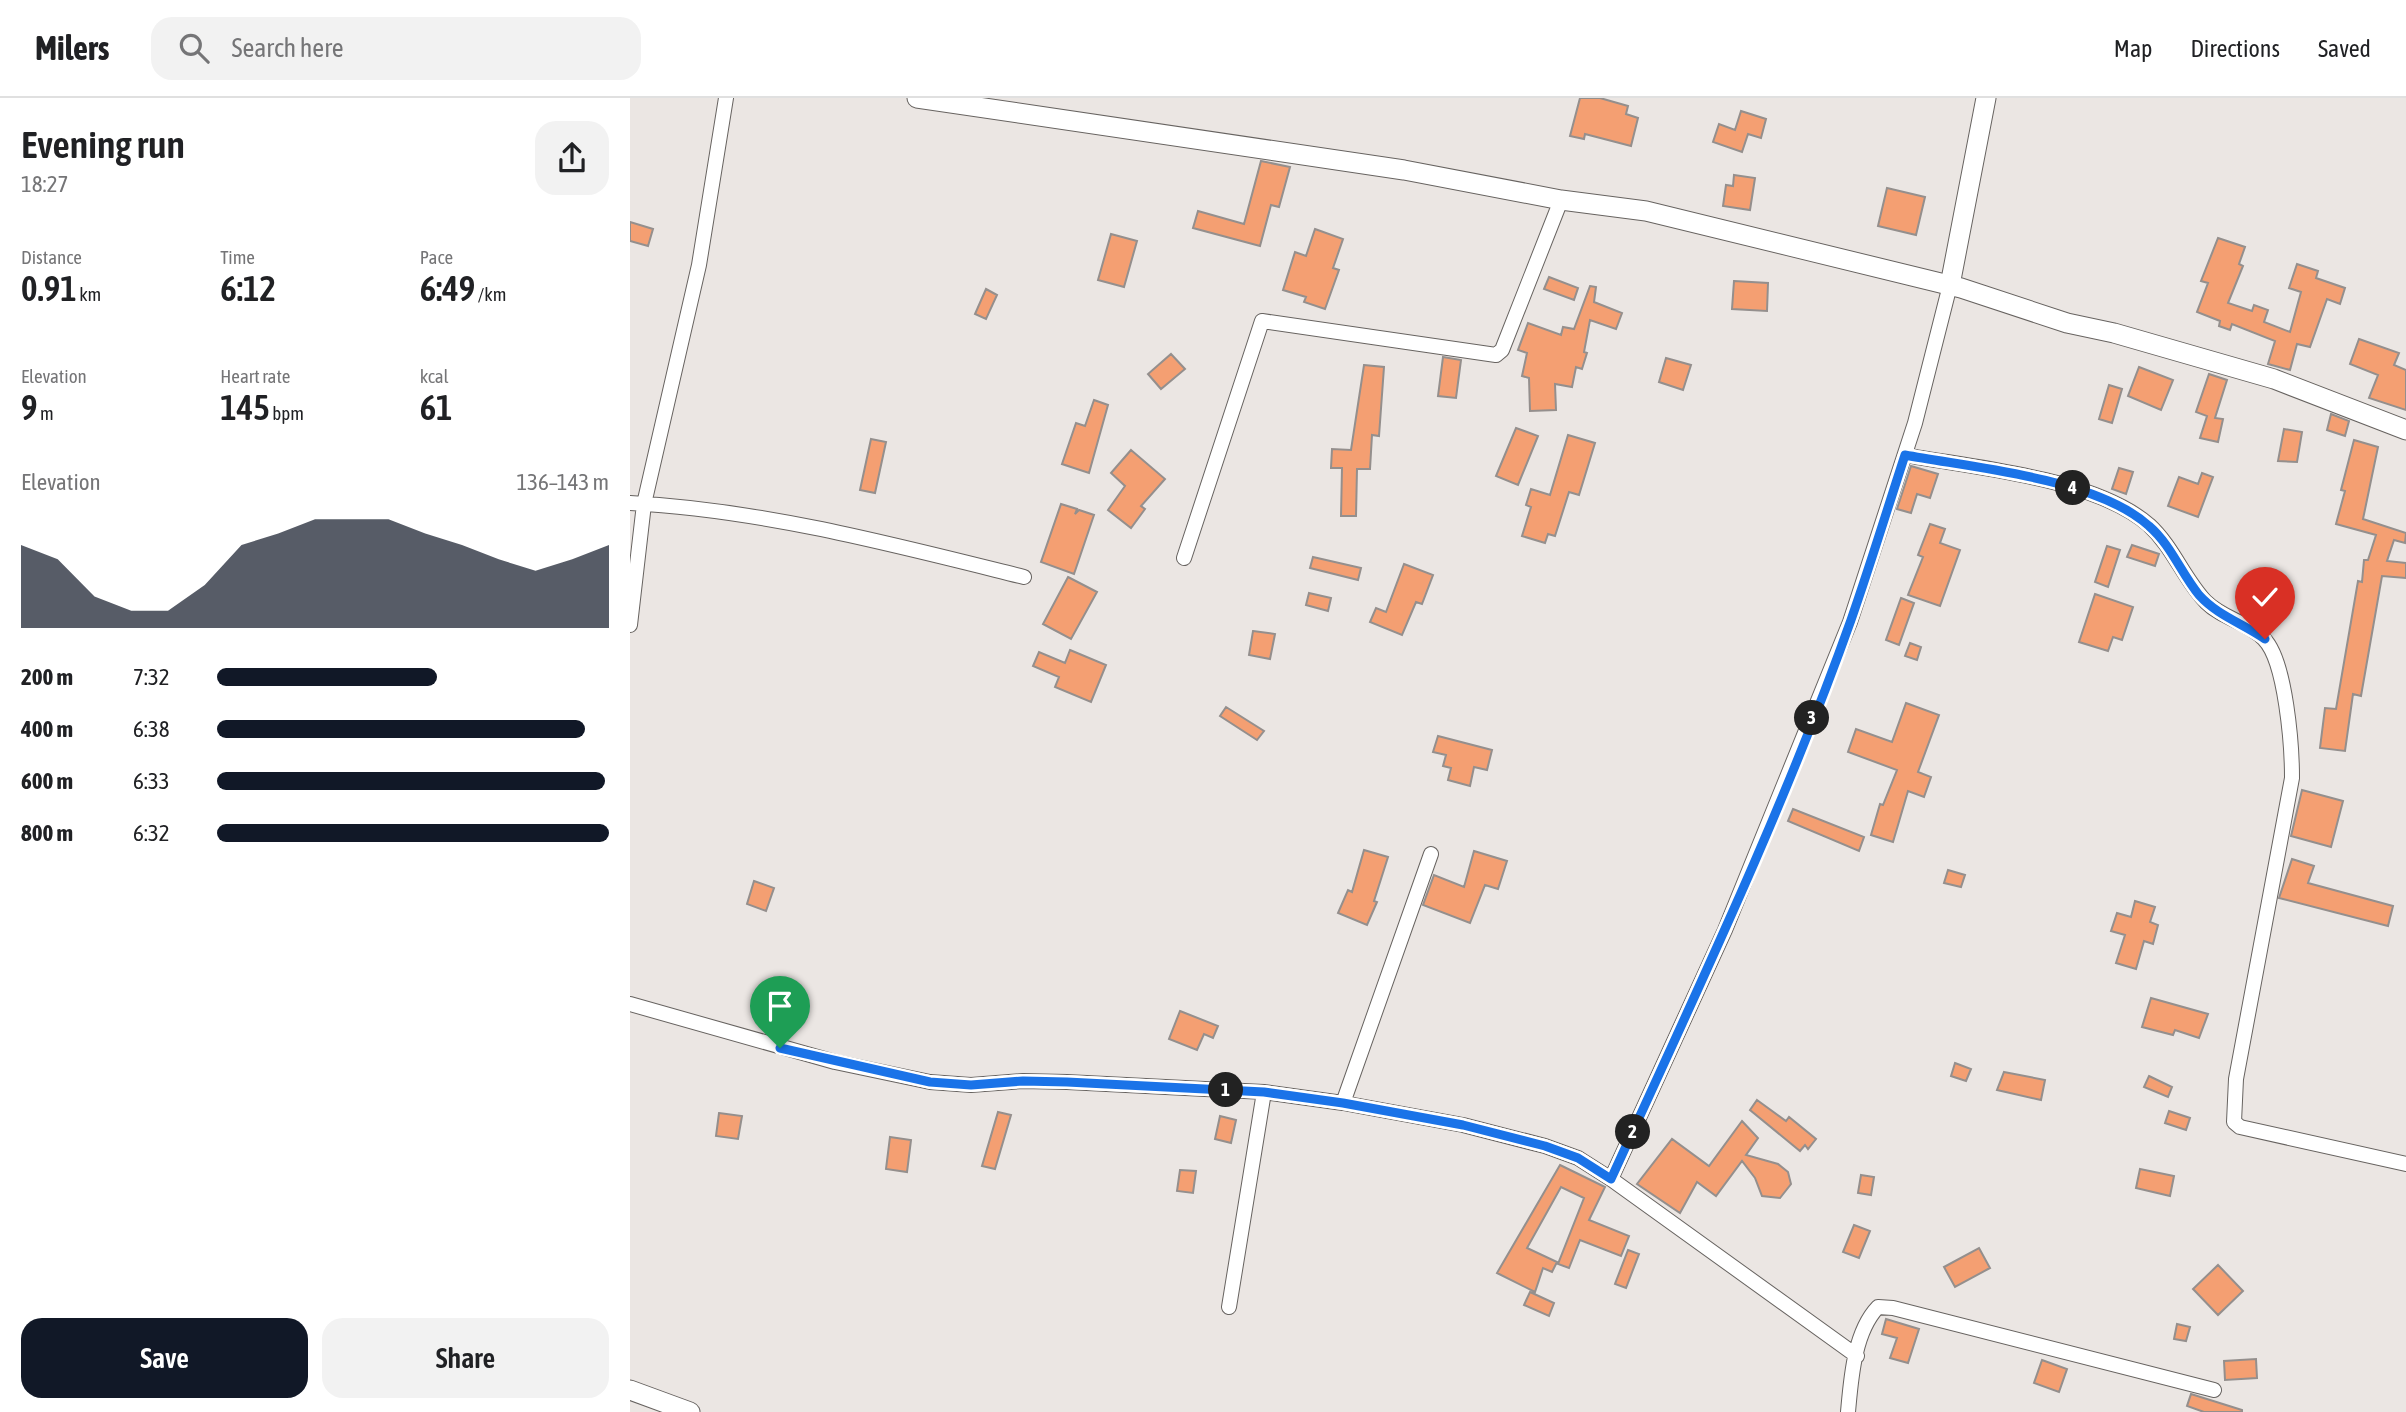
<!DOCTYPE html>
<html lang="en">
<head>
<meta charset="utf-8">
<style>
	body { margin:0; font-family:"Asap Condensed",sans-serif; background:#f2f2f2; color:#202124; height:100vh; display:flex; flex-direction:column; font-size:26px; white-space:nowrap }
	* { box-sizing:border-box; margin:0 }
	p { font-size:23px; color:#757577 }
	.icon { flex:none; width:38px; height:38px; fill:none; stroke:currentColor; stroke-width:2; stroke-linecap:round; stroke-linejoin:round }
	.map { position:relative; flex:1; overflow:hidden }
	.drawer { display:flex; flex-direction:column; background:#fff; width:630px }
	.drawer>* { flex:none }
	.pin { position:absolute; display:grid; place-items:center; width:60px; height:60px; color:#fff; margin:-72px -30px; border-radius:50% 50% 50% 0; rotate:-45deg; box-shadow:0 0 7px #0007 }
	.pin .icon { rotate:45deg }
	.km { position:absolute; width:35px; height:35px; margin:-18px; border-radius:50%; background:#222; color:#fff; font-size:19px; line-height:35px; text-align:center }
	.round { display:grid; place-items:center; flex:none; width:74px; height:74px; border-radius:21px; background:#f2f2f2 }
	.headline { display:flex; align-items:center; justify-content:space-between; height:119px; padding:0 21px }
	h1 { font-size:38px; font-weight:600; line-height:52px }
	.stats { display:grid; grid-template-columns:repeat(3,1fr); gap:10px; height:119px; padding:7px 21px }
	.stats div { display:grid; align-content:center }
	.stats b { font-size:35px; font-weight:600 }
	.stats small { font-size:19px; font-weight:400 }
	.stats p { font-size:19px }
	.chart { height:196px; padding:14px 21px }
	.chart p { display:flex; justify-content:space-between }
	.chart svg { width:100%; height:126px; margin-top:7px; fill:#111827; opacity:.7 }
	.primary-button { display:flex; gap:14px; margin-top:auto; padding:14px 21px }
	.primary-button a { flex:1; height:80px; border-radius:21px; background:#111827; color:#fff; font-size:28px; font-weight:600; line-height:80px; text-align:center }
	.primary-button a+a { background:#f2f2f2; color:#202124 }
	ul { padding:0 21px; list-style:none; font-size:23px }
	li { display:grid; grid-template-columns:112px 84px 1fr; align-items:center; height:52px }
	li i { height:18px; border-radius:9px; background:#111827 }
	header { display:flex; align-items:center; gap:42px; box-sizing:border-box; height:98px; padding:0 35px; background:#fff; border-bottom:2px solid #e0e0e0 }
	header strong { font-size:33px }
	nav { display:flex; gap:38px; margin-inline-start:auto; font-size:24px }
	.search { width:490px; height:63px; background:#f2f2f2; display:flex; align-items:center; gap:18px; box-sizing:border-box; padding:0 24px; border-radius:21px; color:#757577; font-size:26px }
	main { display:flex; flex:1; min-height:0 }
	.map>svg:first-child { display:block }
	.building { fill:#f49f72; stroke:#948f8d; stroke-width:2 }
	.lines { fill:none; stroke-linecap:round; stroke-linejoin:round }
	.street-casing { stroke:#676360; stroke-width:16 }
	.secondary-casing { stroke:#676360; stroke-width:21 }
	.street { stroke:#fff; stroke-width:14 }
	.secondary { stroke:#fff; stroke-width:19 }
	.route-casing { stroke:#fff; stroke-width:14 }
	.route { stroke:#1a73e8; stroke-width:9 }
</style>
</head>
<body>
<header>
<strong>Milers</strong>
<div class="search"><svg class="icon" aria-label="search" viewBox="0 0 24 24"><circle cx="10" cy="10" r="6"/><path d="M15 15l6 6"/></svg>Search here</div>
<nav><a>Map</a><a>Directions</a><a>Saved</a></nav>
</header>
<main>
<section class="drawer">
<div class="headline"><div><h1>Evening run</h1><p>18:27</p></div><a class="round"><svg class="icon" aria-label="share" viewBox="0 0 24 24"><path d="M12 15V3M7 8l5-5 5 5M5 13v7h14v-7"/></svg></a></div>
<div class="stats">
<div><p>Distance</p><b>0.91<small> km</small></b></div>
<div><p>Time</p><b>6:12</b></div>
<div><p>Pace</p><b>6:49<small> /km</small></b></div>
</div>
<div class="stats">
<div><p>Elevation</p><b>9<small> m</small></b></div>
<div><p>Heart rate</p><b>145<small> bpm</small></b></div>
<div><p>kcal</p><b>61</b></div>
</div>
<div class="chart"><p><span>Elevation</span>136–143 m</p>
<svg viewBox="0 0 160 44" preserveAspectRatio="none"><path d="M0 44V15L10 20L20 33L30 38L40 38L50 29L60 15L70 11L80 6L90 6L100 6L110 11L120 15L130 20L140 24L150 20L160 15V44z"/></svg>
</div>
<ul>
<li><b>200 m</b>7:32<i style="width:56%"></i></li>
<li><b>400 m</b>6:38<i style="width:94%"></i></li>
<li><b>600 m</b>6:33<i style="width:99%"></i></li>
<li><b>800 m</b>6:32<i style="width:100%"></i></li>
</ul>
<div class="primary-button"><a>Save</a><a>Share</a></div>
</section>
<div class="map">
<svg width="1776" height="1314" viewBox="0 0 1776 1314">
	<rect width="100%" height="100%" fill="#ebe6e3"/>
	<path class="building" d="M950,0H970L998,8L996,16L1008,20L1001,48L955,36L954,41L940,38Z
		M1111,13L1136,21L1131,40L1118,36L1112,54L1083,44L1089,26L1105,32Z
		M631,63L660,69L649,109L641,107L630,148L563,130L568,113L614,126Z
		M1104,77L1125,80L1120,112L1093,108L1096,87L1103,88Z
		M1257,90L1295,99L1286,137L1248,128Z
		M0,124L23,131L18,148L0,143Z
		M685,131L713,141L703,170L709,172L695,211L674,204L676,199L653,192L665,154L676,158Z
		M481,136L507,143L494,189L468,182Z
		M1588,140L1615,149L1609,166L1613,168L1598,205L1622,213L1624,207L1638,212L1634,224L1660,234L1671,194L1659,190L1667,166L1688,173L1686,180L1715,190L1710,206L1697,201L1680,249L1667,246L1660,272L1638,266L1645,243L1602,226L1600,232L1589,228L1590,223L1567,214L1578,185L1571,183Z
		M919,179L948,190L944,202L914,191Z
		M1104,183L1138,185L1137,213L1102,211Z
		M960,188L966,189L964,204L992,215L986,231L960,222L954,254L957,255L952,271L946,269L942,289L925,286L926,312L900,313L899,280L892,278L897,255L888,252L898,225L931,237L933,229L944,231Z
		M356,191L367,197L356,221L345,216Z
		M1729,241L1769,255L1764,267L1776,272V312L1739,300L1748,277L1720,266Z
		M541,256L555,271L531,291L518,276Z
		M813,259L831,262L826,300L808,298Z
		M1036,260L1061,267L1053,292L1029,284Z
		M734,267L754,269L749,338L742,337L740,371H727L726,418H711L712,370H701L702,351L721,352Z
		M1509,269L1543,282L1531,312L1498,298Z
		M1579,276L1597,282L1585,320L1593,321L1588,344L1570,340L1577,318L1566,314Z
		M1479,287L1492,291L1482,325L1469,321Z
		M464,302L478,307L459,375L432,366L446,325L455,328Z
		M1701,316L1719,323L1715,338L1697,332Z
		M886,330L908,338L888,387L866,378Z
		M1654,331L1672,334L1667,364L1648,363Z
		M938,337L965,345L949,397L939,394L925,438L918,436L915,445L892,438L901,409L896,407L901,391L920,397Z
		M241,341L256,344L245,395L230,392Z
		M1724,342L1748,349L1733,421L1776,435L1775,445L1764,442L1757,463L1776,465V480L1752,478L1731,598L1723,596L1715,653L1690,650L1695,610L1706,611L1728,483L1732,484L1734,462H1738L1746,437L1706,426L1715,393L1711,392Z
		M501,352L535,381L511,408L515,411L501,430L478,412L495,388L481,375Z
		M1281,368L1308,376L1300,400L1287,396L1281,415L1267,411Z
		M1489,370L1503,374L1496,396L1482,391Z
		M1572,375L1583,379L1568,419L1538,408L1549,379L1568,386Z
		M431,406L447,411L445,416L449,412L464,417L444,476L411,464Z
		M1300,426L1315,431L1310,445L1330,452L1310,508L1278,497L1293,459L1288,457Z
		M1502,447L1529,456L1525,468L1497,459Z
		M1477,448L1490,452L1478,489L1465,484Z
		M683,459L731,470L728,482L680,470Z
		M774,466L803,477L792,506L786,504L772,537L740,524L746,510L756,514Z
		M438,479L467,494L441,541L413,526Z
		M679,495L701,500L698,513L676,507Z
		M1465,496L1503,509L1492,542L1483,539L1478,553L1449,544Z
		M1271,500L1284,505L1269,547L1256,542Z
		M623,533L645,536L640,561L619,557Z
		M1280,545L1291,549L1287,562L1275,558Z
		M440,552L476,567L461,604L425,589L429,579L403,568L409,554L435,565Z
		M1276,605L1309,617L1288,674L1301,679L1294,699L1278,693L1263,744L1241,737L1250,706L1253,707L1267,672L1218,654L1226,631L1262,644Z
		M596,609L634,633L627,642L590,618Z
		M808,638L862,652L857,672L844,669L840,688L818,682L821,670L813,668L816,657L803,654Z
		M1672,692L1713,703L1701,749L1661,738Z
		M1163,711L1234,739L1229,753L1158,723Z
		M734,752L758,759L744,803L747,804L737,827L708,815L718,792L722,794Z
		M844,753L877,763L868,791L855,787L840,825L793,807L804,777L834,789Z
		M1662,761L1684,768L1678,785L1763,808L1758,828L1649,800Z
		M1318,772L1335,777L1331,789L1314,785Z
		M124,783L144,790L136,813L117,806Z
		M1505,803L1525,809L1520,824L1528,827L1523,846L1514,843L1506,871L1486,865L1495,837L1481,833L1487,815L1501,819Z
		M1521,900L1578,916L1569,940L1545,932L1543,937L1512,929Z
		M550,913L588,928L583,940L574,936L567,952L539,941Z
		M1325,965L1341,971L1336,983L1321,978Z
		M1374,974L1415,982L1411,1002L1367,992Z
		M1519,978L1542,989L1538,999L1514,989Z
		M1127,1002L1156,1023L1159,1019L1186,1041L1178,1051L1175,1047L1170,1053L1120,1012Z
		M1539,1013L1560,1020L1556,1032L1535,1025Z
		M368,1014L381,1017L365,1071L352,1068Z
		M89,1015L112,1018L108,1041L86,1038Z
		M590,1018L606,1022L601,1045L585,1041Z
		M1112,1023L1128,1040L1116,1057L1148,1066L1158,1074L1161,1086L1150,1100L1132,1098L1125,1080L1112,1063L1086,1098L1067,1084L1050,1115L1007,1086L1042,1041L1079,1068Z
		M260,1039L281,1042L277,1074L256,1071Z
		M930,1067L975,1089L959,1122L999,1138L991,1158L950,1142L939,1170L928,1166L954,1100L931,1089L897,1150L927,1164L922,1174L913,1170L905,1194L867,1175Z
		M1510,1071L1544,1078L1540,1098L1506,1090Z
		M550,1072L566,1073L563,1095L547,1093Z
		M1231,1077L1244,1079L1241,1097L1228,1095Z
		M1224,1127L1240,1133L1229,1160L1213,1154Z
		M1349,1150L1360,1170L1325,1189L1314,1169Z
		M998,1152L1009,1156L996,1190L985,1186Z
		M1588,1167L1613,1193L1588,1217L1563,1191Z
		M900,1194L924,1205L919,1218L894,1207Z
		M1256,1221L1289,1231L1278,1265L1260,1260L1267,1240L1252,1236Z
		M1547,1226L1560,1229L1556,1243L1544,1241Z
		M1626,1261L1627,1280L1595,1282L1594,1263Z
		M1412,1262L1437,1271L1429,1294L1404,1285Z
		M1561,1296L1612,1312V1314H1574L1557,1308Z"/>
	<g class="lines">
		<defs>
			<path id="street" d="M1275,357C1345,370 1465,380 1519,427C1543,449 1554,481 1576,504C1593,521 1618,524 1634,541C1656,563 1662,649 1662,680L1606,981L1604,1024L1610,1029L1776,1066
				M0,405C133,412 265,447 394,479
				M554,460L632,223L866,257L872,252L931,102
				M0,527L14,406L69,167L96,0
				M0,906L205,964L300,984L341,987L393,983L437,984L634,994L713,1005L833,1027L915,1048L948,1060L981,1081L1227,1258
				M713,1005L801,756
				M981,1081L1095,832L1220,524L1285,325L1320,187
				M599,1209L634,994
				M1218,1314C1221,1281 1224,1234 1248,1209L1263,1210L1584,1292"/>
			<path id="secondary" d="M287,0L774,72L931,102L1016,113L1331,190L1437,225L1484,235L1644,281L1776,332
				M1320,187L1356,0
				M0,1292L60,1314"/>
		</defs>
		<use href="#street" class="street-casing"/>
		<use href="#secondary" class="secondary-casing"/>
		<use href="#street" class="street"/>
		<use href="#secondary" class="secondary"/>
	</g>
	<g class="lines">
		<defs>
			<path id="route" d="M150,950L300,984L341,987L393,983L437,984L634,994L713,1005L833,1027L915,1048L948,1060L981,1081C1065,897 1153,713 1221,522C1240,468 1257,412 1275,357C1344,370 1466,380 1519,428C1541,447 1551,475 1569,497C1588,518 1612,525 1635,541"/>
		</defs>
		<use href="#route" class="route-casing"/>
		<use href="#route" class="route"/>
	</g>
</svg>
<div class="pin" style="left:150px;top:950px;background:#1e9e55"><svg class="icon" aria-label="arrive" viewBox="0 0 24 24"><path d="M6 21V4h12l-3 4 3 4H6"/></svg></div>
<div class="pin" style="left:1635px;top:541px;background:#d93025"><svg class="icon" aria-label="check" viewBox="0 0 24 24"><path d="M5 12l5 5 9-10"/></svg></div>
<b class="km" style="left:596px;top:992px">1</b>
<b class="km" style="left:1003px;top:1034px">2</b>
<b class="km" style="left:1182px;top:620px">3</b>
<b class="km" style="left:1443px;top:390px">4</b>
</div>
</main>
</body>
</html>
